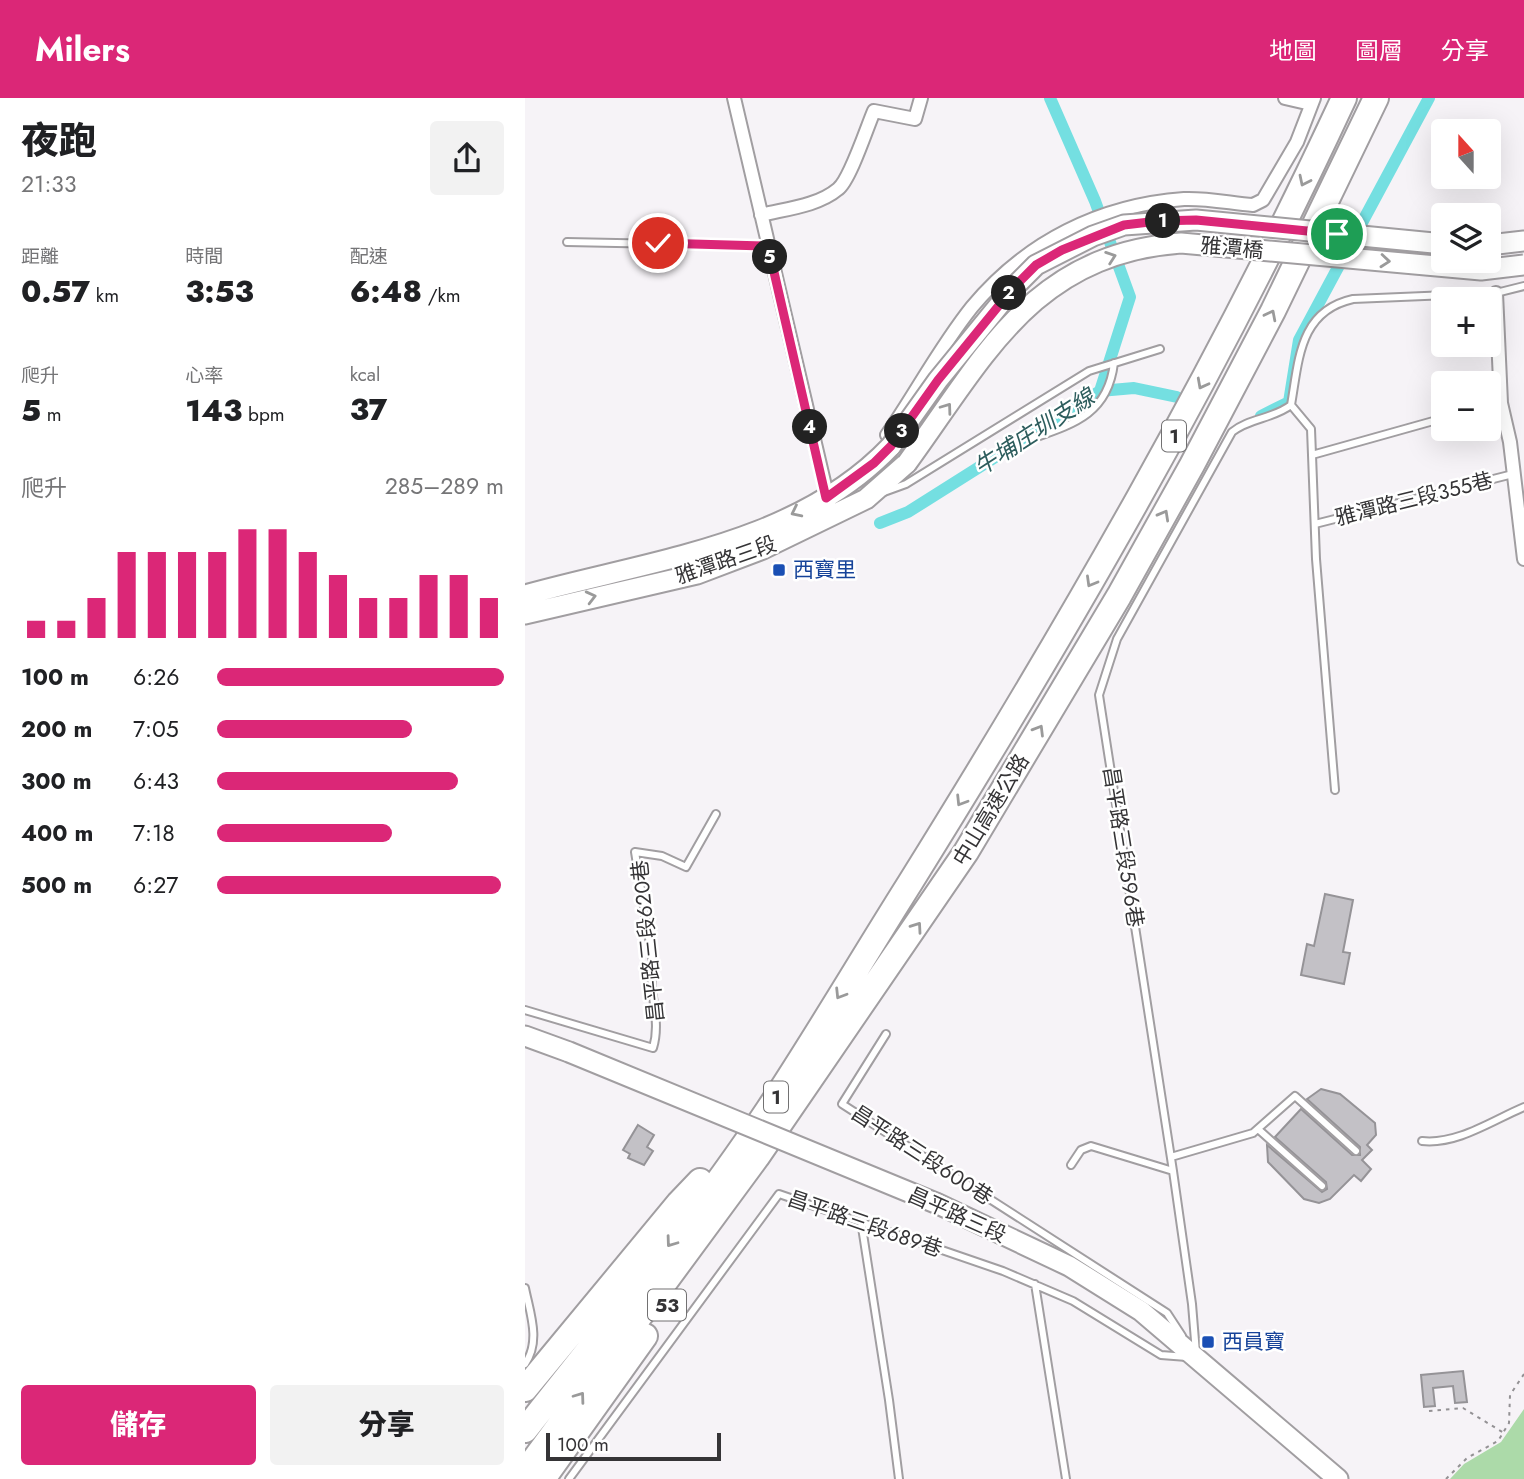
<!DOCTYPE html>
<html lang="zh-TW">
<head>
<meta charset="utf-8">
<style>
	body { margin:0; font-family:Jost,"Noto Sans TC",sans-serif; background:#f2f2f2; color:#202124; height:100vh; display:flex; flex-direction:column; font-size:26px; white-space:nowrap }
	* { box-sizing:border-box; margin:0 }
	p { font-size:23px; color:#757577 }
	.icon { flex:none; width:38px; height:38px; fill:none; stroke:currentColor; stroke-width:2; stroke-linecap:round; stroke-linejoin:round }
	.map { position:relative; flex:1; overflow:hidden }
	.side { display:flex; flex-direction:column; background:#fff; width:525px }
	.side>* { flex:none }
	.needle { width:46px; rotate:339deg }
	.fabs { position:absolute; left:906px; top:21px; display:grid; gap:14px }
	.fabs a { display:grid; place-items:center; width:70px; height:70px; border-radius:7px; background:#fff; box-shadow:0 7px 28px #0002; font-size:35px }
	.scale { position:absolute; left:21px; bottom:18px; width:175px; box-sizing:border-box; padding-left:7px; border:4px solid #353436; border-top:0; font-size:19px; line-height:24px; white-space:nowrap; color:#353436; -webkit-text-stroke:5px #fff; paint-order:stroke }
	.pin { position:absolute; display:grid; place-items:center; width:60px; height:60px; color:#fff; margin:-30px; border:4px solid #fff; border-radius:50%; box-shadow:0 2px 7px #0007 }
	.km { position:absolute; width:35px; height:35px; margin:-18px; border-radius:50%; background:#222; color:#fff; font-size:19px; line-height:35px; text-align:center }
	.round { display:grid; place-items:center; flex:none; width:74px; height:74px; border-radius:7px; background:#f2f2f2 }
	.overview { display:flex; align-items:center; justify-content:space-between; height:119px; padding:0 21px }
	h1 { font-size:38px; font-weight:800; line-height:52px }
	.stats { display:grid; grid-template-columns:repeat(3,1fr); gap:10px; height:119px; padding:7px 21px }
	.stats div { display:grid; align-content:center }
	.stats b { font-size:30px; font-weight:800 }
	.stats small { font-size:19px; font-weight:400 }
	.stats p { font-size:19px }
	.chart { height:196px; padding:14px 21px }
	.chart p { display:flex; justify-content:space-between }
	.chart svg { width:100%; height:126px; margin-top:7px; stroke:#db2777; stroke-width:6 }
	.cta { display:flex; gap:14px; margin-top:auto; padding:14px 21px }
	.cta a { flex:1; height:80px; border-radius:7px; background:#db2777; color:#fff; font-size:28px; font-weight:800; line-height:80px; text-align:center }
	.cta a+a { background:#f2f2f2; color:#202124 }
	ul { padding:0 21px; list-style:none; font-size:23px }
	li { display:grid; grid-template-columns:112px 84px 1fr; align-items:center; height:52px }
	li i { height:18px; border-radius:9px; background:#db2777 }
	header { display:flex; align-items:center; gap:42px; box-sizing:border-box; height:98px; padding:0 35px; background:#db2777; color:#fff }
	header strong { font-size:33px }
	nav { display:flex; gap:38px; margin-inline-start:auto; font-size:24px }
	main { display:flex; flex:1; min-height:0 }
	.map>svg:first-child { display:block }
	.green { fill:#acdaa9 }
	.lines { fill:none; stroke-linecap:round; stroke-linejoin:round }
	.canal { stroke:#74dfe1; stroke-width:12 }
	.building { fill:#c3c1c6; stroke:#959397; stroke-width:2 }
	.lane-casing { stroke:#a19ea1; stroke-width:10 }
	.street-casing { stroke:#a19ea1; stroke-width:16 }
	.secondary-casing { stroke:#a19ea1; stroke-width:23 }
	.highway-casing { stroke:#a19ea1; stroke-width:28 }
	.path { stroke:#939194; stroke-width:2; stroke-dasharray:3.5 5; stroke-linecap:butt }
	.lane { stroke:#fff; stroke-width:6 }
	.street { stroke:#fff; stroke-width:12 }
	.secondary { stroke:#fff; stroke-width:19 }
	.highway { stroke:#fff; stroke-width:24 }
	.secondary-bridge-casing { stroke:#a19ea1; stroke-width:23; stroke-linecap:butt }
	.secondary-bridge { stroke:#fff; stroke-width:19 }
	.oneway { stroke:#9a9a9a }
	.route-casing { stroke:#fff; stroke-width:14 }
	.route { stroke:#db2777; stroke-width:9 }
	.transit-dot { fill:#1a4fb4; stroke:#fff; stroke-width:2.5 }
	.labels { text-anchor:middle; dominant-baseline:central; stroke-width:5; stroke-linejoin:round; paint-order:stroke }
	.shield { fill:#fff; stroke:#727172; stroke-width:2 }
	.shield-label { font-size:19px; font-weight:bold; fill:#353436 }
	.street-label { font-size:21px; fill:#353436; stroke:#fff }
	.transit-label { font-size:21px; fill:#164399; stroke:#fff; text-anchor:start }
	.water-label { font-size:23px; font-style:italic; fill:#2d5d5d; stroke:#fff }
</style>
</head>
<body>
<header>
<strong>Milers</strong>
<nav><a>地圖</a><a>圖層</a><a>分享</a></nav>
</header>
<main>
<section class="side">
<div class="overview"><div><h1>夜跑</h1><p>21:33</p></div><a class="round"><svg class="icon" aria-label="share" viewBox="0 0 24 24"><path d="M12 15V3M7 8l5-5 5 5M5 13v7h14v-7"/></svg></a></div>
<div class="stats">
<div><p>距離</p><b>0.57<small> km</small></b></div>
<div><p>時間</p><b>3:53</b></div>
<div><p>配速</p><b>6:48<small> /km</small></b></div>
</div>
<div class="stats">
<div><p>爬升</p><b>5<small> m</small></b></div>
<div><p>心率</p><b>143<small> bpm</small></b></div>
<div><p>kcal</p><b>37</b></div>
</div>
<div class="chart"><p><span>爬升</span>285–289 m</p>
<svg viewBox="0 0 160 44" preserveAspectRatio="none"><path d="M5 44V38M15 44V38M25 44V30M35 44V14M45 44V14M55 44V14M65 44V14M75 44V6M85 44V6M95 44V14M105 44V22M115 44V30M125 44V30M135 44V22M145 44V22M155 44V30"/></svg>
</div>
<ul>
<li><b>100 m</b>6:26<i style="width:100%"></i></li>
<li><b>200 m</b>7:05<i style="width:68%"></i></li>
<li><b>300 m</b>6:43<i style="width:84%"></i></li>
<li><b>400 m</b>7:18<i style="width:61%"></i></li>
<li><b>500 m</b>6:27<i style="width:99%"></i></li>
</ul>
<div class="cta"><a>儲存</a><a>分享</a></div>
</section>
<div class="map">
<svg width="999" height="1381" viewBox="0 0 999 1381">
	<rect width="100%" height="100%" fill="#f6f3f7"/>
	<path class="green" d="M999,1311V1381H925L939,1366L976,1344Z"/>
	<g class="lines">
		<path class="canal" d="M575,293L609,290L652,299
			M736,318L764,304L774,242L904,0
			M355,425L383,414L575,293L605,199L570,103L525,0"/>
	</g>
	<path class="building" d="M800,796L828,802L818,854L825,855L819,886L776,877L782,846L789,848Z
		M796,991L815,996L850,1025L851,1037L842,1047L847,1052L837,1062L846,1071L836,1083L829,1077L805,1101L794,1105L779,1101L743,1064L742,1047L797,1094L802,1091L801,1084L750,1039L776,1011L827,1057H835V1049L782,1001Z
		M113,1027L129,1037L122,1049L128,1053L119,1067L103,1060L105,1056L98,1052Z
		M938,1273L942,1304L930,1305L928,1288L908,1290L910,1308L899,1309L896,1277Z"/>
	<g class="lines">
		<defs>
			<path id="lane" d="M42,144L243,148
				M964,308L976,305
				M506,341C549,326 583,316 589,265
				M787,357L919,320
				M359,394L381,386L564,273L635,251
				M790,426L988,376
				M810,692L791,461L786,331L766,307C774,262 774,213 828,201L971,195L999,188
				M0,912L128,950C137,920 122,894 128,865L110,754L137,758L161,769L191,716
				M361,936L317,1006L642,1215L657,1238
				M733,1031L797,1088
				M897,1043C932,1047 968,1022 999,1009
				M646,1059L728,1035L770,998L831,1053
				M546,1067L556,1052L566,1048L648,1073
				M336,1123L364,1302L374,1381
				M510,1186L541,1381
				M0,1190C5,1215 16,1243 0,1266
				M671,1255L667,1206L648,1073L574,597L592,541L707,334C724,320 748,321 766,307
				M44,1381L254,1096L478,1173L548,1203L636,1257L662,1259"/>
			<path id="street" d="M209,0L304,405
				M760,0L786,6
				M236,117C260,111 293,108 313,91C325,82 342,29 349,13L390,21L396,0
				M971,195L976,305L985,344L999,461
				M362,337C391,295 415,249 447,209C501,144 575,107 659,101C681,100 705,105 728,107L738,102L772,44L789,0"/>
			<path id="secondary" d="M964,147L999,143
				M0,497C125,462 272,447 366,348
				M0,516L172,476L238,451L341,401L382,365
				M0,938L44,954
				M413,1106L544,1168L616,1213L813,1381"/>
			<path id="highway" d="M0,1291L154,1105L175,1083
				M0,1332C82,1228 169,1123 243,1012C292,938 337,861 385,785C543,531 693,272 819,0
				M0,1374L232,1059L441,754L594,498L667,367L748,213L851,0
				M18,1381L120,1238"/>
		</defs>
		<use href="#lane" class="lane-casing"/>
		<use href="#street" class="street-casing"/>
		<use href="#secondary" class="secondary-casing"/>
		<use href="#highway" class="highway-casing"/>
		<path class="path" d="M904,1313L938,1310L979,1335
			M921,1381L942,1360L973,1343L984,1325L985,1297L999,1276"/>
		<use href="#lane" class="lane"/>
		<use href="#street" class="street"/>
		<use href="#secondary" class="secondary"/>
		<use href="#highway" class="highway"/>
		<defs>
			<path id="secondary-bridge" d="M366,348L413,282L489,189L511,167L568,138L599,127L671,122L919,146
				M382,365C460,258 508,156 656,145L956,172L999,167
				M44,954L413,1106"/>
		</defs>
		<use href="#secondary-bridge" class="secondary-bridge-casing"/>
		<use href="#secondary-bridge" class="secondary-bridge"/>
	</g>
	<defs><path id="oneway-chevron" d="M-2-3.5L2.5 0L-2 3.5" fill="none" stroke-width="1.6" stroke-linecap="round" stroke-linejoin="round" transform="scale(1.75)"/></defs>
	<g class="oneway">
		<use href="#oneway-chevron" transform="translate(779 83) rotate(116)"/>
		<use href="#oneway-chevron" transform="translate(586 159) rotate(-19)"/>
		<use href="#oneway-chevron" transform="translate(860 163) rotate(5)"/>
		<use href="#oneway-chevron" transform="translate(746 217) rotate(-63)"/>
		<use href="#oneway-chevron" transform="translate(677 286) rotate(118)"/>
		<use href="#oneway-chevron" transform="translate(422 310) rotate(-54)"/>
		<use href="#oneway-chevron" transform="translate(271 414) rotate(154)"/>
		<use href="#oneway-chevron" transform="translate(639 417) rotate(-61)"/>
		<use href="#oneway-chevron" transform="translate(566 484) rotate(120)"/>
		<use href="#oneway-chevron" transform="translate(66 499) rotate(-14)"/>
		<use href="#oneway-chevron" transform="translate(514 632) rotate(-59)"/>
		<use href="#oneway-chevron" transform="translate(436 703) rotate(122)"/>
		<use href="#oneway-chevron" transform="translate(392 829) rotate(-55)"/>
		<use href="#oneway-chevron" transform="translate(315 896) rotate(122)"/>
		<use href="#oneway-chevron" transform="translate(146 1144) rotate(126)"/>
		<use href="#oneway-chevron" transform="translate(55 1299) rotate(-54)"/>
	</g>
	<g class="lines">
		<defs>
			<path id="route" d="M133,145L243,148L301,400L349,365L366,348L413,282L489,189L511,167L537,152L599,127L633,123L671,122L812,136"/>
		</defs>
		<use href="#route" class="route-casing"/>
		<use href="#route" class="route"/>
	</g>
	<g class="transit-dot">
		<rect x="247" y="465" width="14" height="14" rx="3.5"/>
		<rect x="676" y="1237" width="14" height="14" rx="3.5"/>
	</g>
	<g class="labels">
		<g class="shield">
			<rect x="637" y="322.5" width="24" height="31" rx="5"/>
			<rect x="239" y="983.5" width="24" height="31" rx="5"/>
			<rect x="123" y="1191.5" width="38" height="31" rx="5"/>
		</g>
		<g class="shield-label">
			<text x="649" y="338">1</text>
			<text x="251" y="999">1</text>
			<text x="142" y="1207">53</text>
		</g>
		<g class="street-label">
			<text transform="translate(707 150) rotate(5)">雅潭橋</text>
			<text transform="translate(889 401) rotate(-14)">雅潭路三段355巷</text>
			<text transform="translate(201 462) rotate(-19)">雅潭路三段</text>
			<text transform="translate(466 712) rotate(-59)">中山高速公路</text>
			<text transform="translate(598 749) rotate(81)">昌平路三段596巷</text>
			<text transform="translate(123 843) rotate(-96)">昌平路三段620巷</text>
			<text transform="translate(397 1057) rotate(33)">昌平路三段600巷</text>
			<text transform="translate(432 1117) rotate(24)">昌平路三段</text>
			<text transform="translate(340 1126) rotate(19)">昌平路三段689巷</text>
		</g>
		<g class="transit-label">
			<text x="268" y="472">西寶里</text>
			<text x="697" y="1244">西員寶</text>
		</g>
		<g class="water-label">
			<text transform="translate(509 334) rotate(-33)">牛埔庄圳支線</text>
		</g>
	</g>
</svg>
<div class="fabs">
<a><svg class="needle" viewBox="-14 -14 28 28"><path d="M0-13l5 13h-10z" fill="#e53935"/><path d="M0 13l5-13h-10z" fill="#757577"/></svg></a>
<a><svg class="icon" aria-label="layers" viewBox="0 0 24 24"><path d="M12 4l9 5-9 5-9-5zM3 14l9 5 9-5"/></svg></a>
<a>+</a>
<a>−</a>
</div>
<div class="scale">100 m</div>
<div class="pin" style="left:812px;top:136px;background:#1e9e55"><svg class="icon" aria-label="arrive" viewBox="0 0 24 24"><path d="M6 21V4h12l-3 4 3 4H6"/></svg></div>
<div class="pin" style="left:133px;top:145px;background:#d93025"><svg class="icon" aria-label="check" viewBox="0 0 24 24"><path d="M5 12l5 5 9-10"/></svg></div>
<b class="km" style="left:638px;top:123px">1</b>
<b class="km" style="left:484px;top:195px">2</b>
<b class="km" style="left:377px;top:333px">3</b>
<b class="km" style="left:285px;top:329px">4</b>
<b class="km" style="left:245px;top:159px">5</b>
</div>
</main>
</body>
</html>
